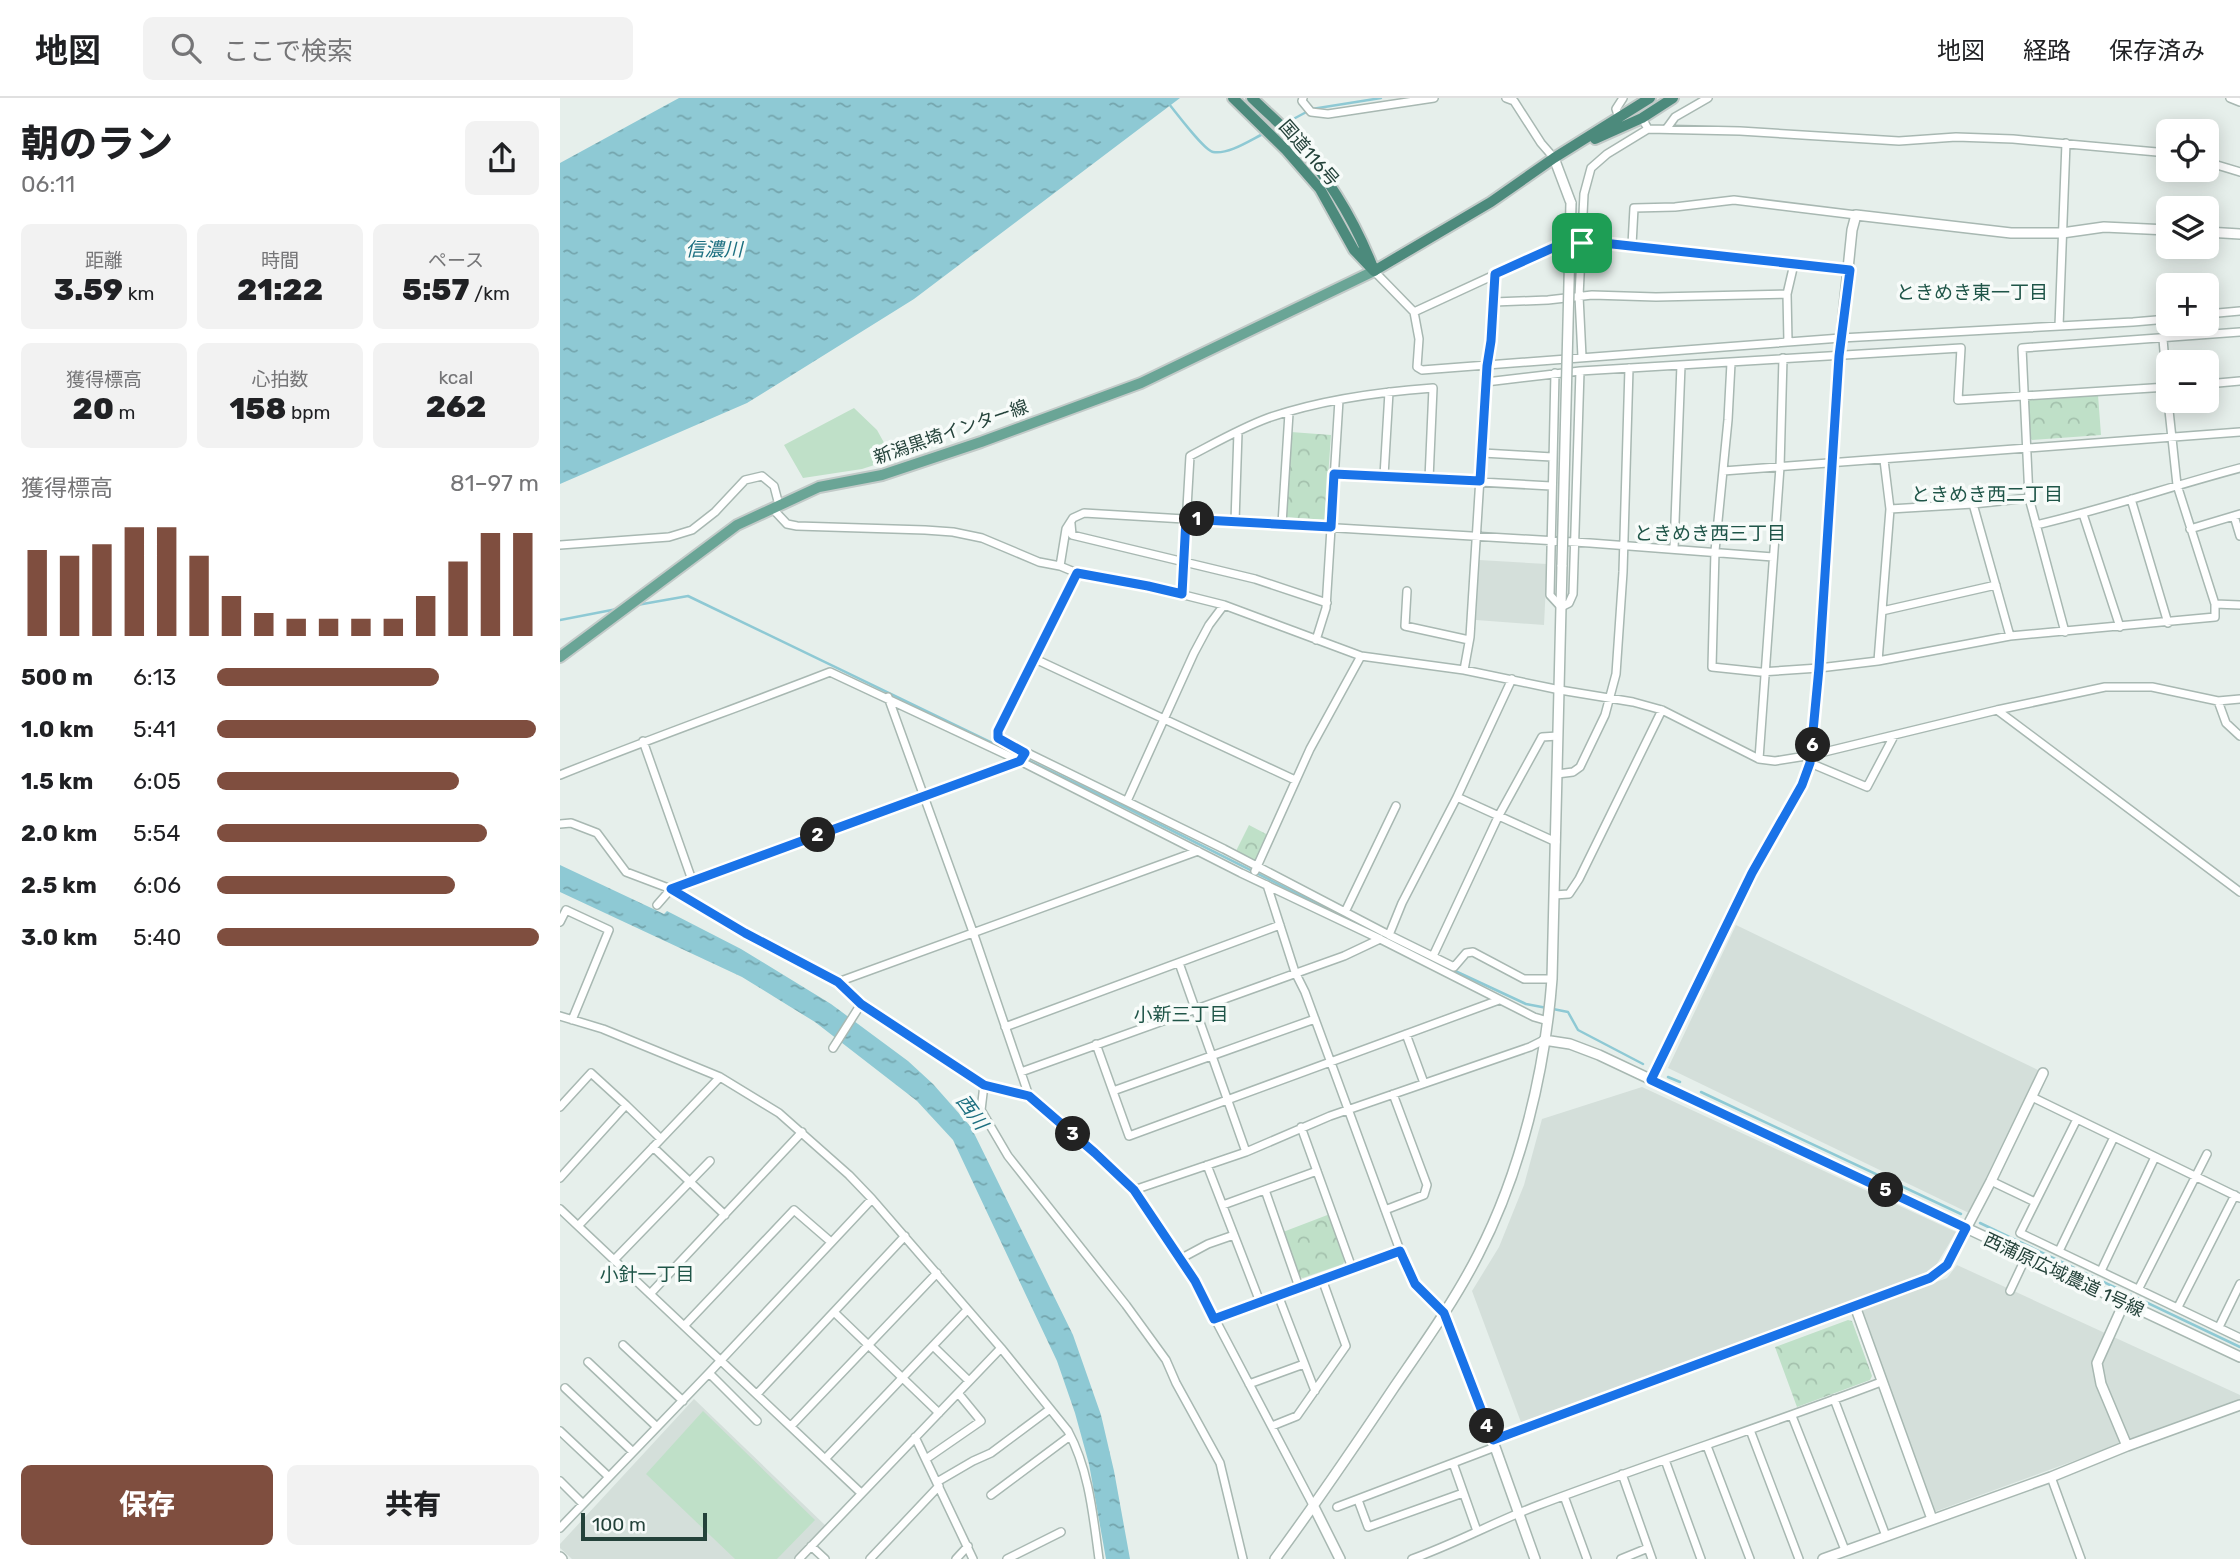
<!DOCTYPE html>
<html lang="ja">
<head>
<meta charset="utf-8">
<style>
	body { margin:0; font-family:Rubik,"Noto Sans JP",sans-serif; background:#f2f2f2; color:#202124; height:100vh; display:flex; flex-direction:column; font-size:26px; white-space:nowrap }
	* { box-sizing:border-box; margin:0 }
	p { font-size:23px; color:#757577 }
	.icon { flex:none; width:38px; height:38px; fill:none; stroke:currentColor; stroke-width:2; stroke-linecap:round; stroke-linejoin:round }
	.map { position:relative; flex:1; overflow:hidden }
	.drawer { display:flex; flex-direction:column; background:#fff; width:560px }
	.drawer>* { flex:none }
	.fabs { position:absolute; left:1596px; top:21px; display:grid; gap:14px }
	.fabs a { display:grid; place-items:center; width:63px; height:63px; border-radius:10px; background:#fff; box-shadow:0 4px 18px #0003; font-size:35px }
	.scale { position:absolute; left:21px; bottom:18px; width:126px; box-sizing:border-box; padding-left:7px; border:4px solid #24423a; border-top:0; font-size:19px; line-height:24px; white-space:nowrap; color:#24423a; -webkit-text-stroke:5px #f7fbf9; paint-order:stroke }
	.pin { position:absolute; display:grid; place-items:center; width:60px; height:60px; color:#fff; margin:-30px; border-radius:14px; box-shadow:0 4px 10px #0006 }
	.km { position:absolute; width:35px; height:35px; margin:-18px; border-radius:50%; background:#222; color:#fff; font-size:19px; line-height:35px; text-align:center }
	.round { display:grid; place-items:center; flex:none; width:74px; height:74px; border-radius:10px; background:#f2f2f2 }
	.overview { display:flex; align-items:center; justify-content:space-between; height:119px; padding:0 21px }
	h1 { font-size:38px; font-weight:800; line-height:52px }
	.figures { display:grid; grid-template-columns:repeat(3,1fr); gap:10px; height:119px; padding:7px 21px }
	.figures div { display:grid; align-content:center; border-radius:10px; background:#f2f2f2; text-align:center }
	.figures b { font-size:30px; font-weight:800 }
	.figures small { font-size:19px; font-weight:400 }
	.figures p { font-size:19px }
	.chart { height:196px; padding:14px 21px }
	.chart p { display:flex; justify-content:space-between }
	.chart svg { width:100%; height:126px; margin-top:7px; stroke:#7f4e3f; stroke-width:6 }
	.button { display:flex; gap:14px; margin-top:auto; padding:14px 21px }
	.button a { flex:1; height:80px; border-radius:10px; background:#7f4e3f; color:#fff; font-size:28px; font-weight:800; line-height:80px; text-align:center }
	.button a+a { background:#f2f2f2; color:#202124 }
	ul { padding:0 21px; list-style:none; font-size:23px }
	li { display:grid; grid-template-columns:112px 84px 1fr; align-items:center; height:52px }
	li i { height:18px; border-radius:9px; background:#7f4e3f }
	header { display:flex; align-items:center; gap:42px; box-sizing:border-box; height:98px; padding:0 35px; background:#fff; border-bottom:2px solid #e0e0e0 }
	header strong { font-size:33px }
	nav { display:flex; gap:38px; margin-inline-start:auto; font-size:24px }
	.search { width:490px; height:63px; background:#f2f2f2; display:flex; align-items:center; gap:18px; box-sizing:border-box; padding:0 24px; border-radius:10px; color:#757577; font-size:26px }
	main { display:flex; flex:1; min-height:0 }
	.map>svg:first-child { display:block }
	.built { fill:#d4dfda }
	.park { fill:url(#park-crowns) }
	.pitch { fill:#bfe0c8 }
	.water { fill:url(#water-ripples) }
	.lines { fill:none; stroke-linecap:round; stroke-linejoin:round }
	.stream { stroke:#8ec9d4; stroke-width:2.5 }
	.minor-casing { stroke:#a8b8b2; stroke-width:10 }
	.tertiary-casing { stroke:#a8b8b2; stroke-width:12 }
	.primary-casing { stroke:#c2cac8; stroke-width:14 }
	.trunk-casing { stroke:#c2cac8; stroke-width:14 }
	.minor { stroke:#fff; stroke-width:7 }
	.tertiary { stroke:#fff; stroke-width:9 }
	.primary { stroke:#6aa596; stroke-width:10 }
	.trunk { stroke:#4c8a7c; stroke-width:10 }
	.tertiary-bridge-casing { stroke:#a8b8b2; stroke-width:12; stroke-linecap:butt }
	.tertiary-bridge { stroke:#fff; stroke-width:9 }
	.route-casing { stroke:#fff; stroke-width:14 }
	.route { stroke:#1a73e8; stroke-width:9 }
	.labels { text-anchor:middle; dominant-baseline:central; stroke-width:7; stroke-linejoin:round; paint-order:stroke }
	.street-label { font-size:18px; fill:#24423a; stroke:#f7fbf9 }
	.water-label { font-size:19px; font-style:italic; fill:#1c6f80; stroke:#f7fbf9 }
	.neighbourhood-label { font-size:19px; fill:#1f5548; stroke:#f7fbf9 }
</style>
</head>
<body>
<header>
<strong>地図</strong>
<div class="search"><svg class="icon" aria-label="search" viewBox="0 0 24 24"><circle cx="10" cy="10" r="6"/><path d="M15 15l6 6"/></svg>ここで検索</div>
<nav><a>地図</a><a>経路</a><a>保存済み</a></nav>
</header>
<main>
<section class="drawer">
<div class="overview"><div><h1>朝のラン</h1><p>06:11</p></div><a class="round"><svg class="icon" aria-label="share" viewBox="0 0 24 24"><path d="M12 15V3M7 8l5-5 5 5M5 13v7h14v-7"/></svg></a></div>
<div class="figures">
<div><p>距離</p><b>3.59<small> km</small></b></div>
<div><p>時間</p><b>21:22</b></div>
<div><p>ペース</p><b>5:57<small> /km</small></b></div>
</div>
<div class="figures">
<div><p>獲得標高</p><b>20<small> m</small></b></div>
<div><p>心拍数</p><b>158<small> bpm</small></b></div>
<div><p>kcal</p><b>262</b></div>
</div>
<div class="chart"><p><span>獲得標高</span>81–97 m</p>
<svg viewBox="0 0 160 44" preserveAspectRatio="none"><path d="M5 44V14M15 44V16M25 44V12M35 44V6M45 44V6M55 44V16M65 44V30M75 44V36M85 44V38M95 44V38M105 44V38M115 44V38M125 44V30M135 44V18M145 44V8M155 44V8"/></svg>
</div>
<ul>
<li><b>500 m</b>6:13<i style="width:69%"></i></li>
<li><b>1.0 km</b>5:41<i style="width:99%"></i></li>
<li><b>1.5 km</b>6:05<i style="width:75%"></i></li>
<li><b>2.0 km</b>5:54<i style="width:84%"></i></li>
<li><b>2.5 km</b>6:06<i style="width:74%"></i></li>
<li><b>3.0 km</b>5:40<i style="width:100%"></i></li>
</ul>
<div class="button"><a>保存</a><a>共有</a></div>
</section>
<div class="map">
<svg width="1680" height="1461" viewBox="0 0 1680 1461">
	<defs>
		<pattern id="park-crowns" width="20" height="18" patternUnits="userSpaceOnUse" patternTransform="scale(1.75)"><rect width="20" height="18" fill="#bfe0c8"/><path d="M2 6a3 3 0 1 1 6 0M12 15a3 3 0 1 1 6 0" fill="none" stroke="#a4c1ad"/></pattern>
		<pattern id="water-ripples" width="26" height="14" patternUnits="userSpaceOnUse" patternTransform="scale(1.75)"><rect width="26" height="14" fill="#8ec9d4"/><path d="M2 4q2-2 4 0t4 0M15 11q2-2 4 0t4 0" fill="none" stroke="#74a5ad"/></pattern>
	</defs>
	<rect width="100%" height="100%" fill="#e6efeb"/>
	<path class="built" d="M919,462L987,466L984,527L916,522Z
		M1176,827L1478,972L1409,1115L1108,970Z
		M1082,989L1396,1134L1375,1169L1360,1179L962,1327L912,1193L939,1149L964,1087L982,1021Z
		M1397,1167L1680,1297V1302L1374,1414L1301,1212L1387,1180Z
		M134,1301L266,1428L235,1461H12L0,1450V1446Z"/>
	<path class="park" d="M1538,297L1541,337L1472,342L1469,339L1468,305L1470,301Z
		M731,334L771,337L765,422L725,419Z
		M689,727L708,737L695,763L676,753Z
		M770,1116L785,1162L783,1166L743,1180L739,1179L723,1134Z
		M1288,1222L1292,1223L1312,1278L1310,1282L1237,1309L1215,1249Z"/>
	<path class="pitch" d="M294,310L317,332L333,361L302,371L243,380L224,347Z
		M143,1313L255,1422L217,1461H175L86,1376Z"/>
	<path class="water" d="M119,0H620L354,201L187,305L0,386V65Z
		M0,767L104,816L107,813L181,851L271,906L348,963L373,986L411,1029L513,1237L541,1317L554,1373L570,1461H546L529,1366L515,1315L497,1263L393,1042L357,1003L255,924L229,908L182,879L0,794Z"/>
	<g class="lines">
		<path class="stream" d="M604,0C613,10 643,52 653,54C669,57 692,41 705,35
			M724,26L752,11L821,0
			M77,507L128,498L567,710L814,834
			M0,522L57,511
			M836,845L871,862
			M893,872L966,906L987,910
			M993,911L1008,914L1018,932L1083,966
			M1108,979L1120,984
			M1141,994L1401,1116
			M1420,1125L1680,1249"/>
		<defs>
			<path id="minor" d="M743,0L742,3L751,14L768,16L874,0
				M946,0L954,3L981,45L994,60
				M1670,0L1680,4
				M1059,20L1056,11L1063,0
				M1082,20L1088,31L1180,33L1339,43L1396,39L1453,41L1608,55
				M1107,30L1115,19L1148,0
				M1647,64L1680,74
				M1072,147L1074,110L1115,109L1174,102L1296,117
				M814,173L854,214L859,241L857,269L862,272L1281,240L1573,224L1608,221
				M934,204L988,202L1032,197L1096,199L1227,196
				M854,214L997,148C1045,143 1088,149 1135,155C1187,161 1238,167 1290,172
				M1647,216L1680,213
				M1499,228L1506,45
				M1603,241L1608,301
				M1228,244L1227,196L1234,166
				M1022,259L1019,198L1024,96L1031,70L1047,56L1088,31
				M1171,265L1168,322L1155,453L1152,569L1200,574L1259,570L1318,563L1450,538L1655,519V506L1617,387L1608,303
				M995,275L990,497L1001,509L1009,505L1013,496L1020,273
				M926,284L1020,273L1401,250L1398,302L1608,289
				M1647,286L1680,283
				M923,355L992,359
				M1163,373L1680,334
				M774,376L991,388
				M824,378L829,294
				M1571,401L1608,525
				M1413,406L1450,538
				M212,410L227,426L237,428L365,432L393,434L422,440L479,464L500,468L517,475L588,488L664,507L801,558L904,572L1000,592L1073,604L1102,612L1199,661L1215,663L1252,657L1437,612L1545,589H1592L1658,603L1680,601
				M1330,411L1413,406L1469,400
				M1523,416L1560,529
				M1674,418L1680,438
				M675,424L678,334
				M511,426L512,437L695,481L767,505
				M722,426L729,315
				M1476,427C1545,411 1612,388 1680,370
				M1630,431L1680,416
				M0,447L109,439L132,432L155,414L185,382L202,378L214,388L219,407
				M1114,450L1121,267
				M500,468L506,431L513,420L524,415L1030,445L1213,459
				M517,475L438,633L437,640L664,751L829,837L842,805L897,699L952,581
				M847,493L845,528L909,542
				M622,496L630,358C655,345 681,330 708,320C760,302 817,294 873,290L869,381
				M1655,506L1680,507
				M1322,513L1436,487
				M1505,534L1469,400L1462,250L1680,234
				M756,542L766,510L779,302
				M473,560L735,682
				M1318,563L1330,411L1324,362
				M904,572L910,539L927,268L931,243L935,176
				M328,599L413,834L469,998
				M1658,603L1666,625L1680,638
				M1437,612L1680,794
				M83,643L132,782
				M1199,661L1220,369L1223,260
				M1250,665L1307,689L1334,638
				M997,676L1013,674L1020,669L1045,617L1056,576L1063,474L1069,270
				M0,677C89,641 180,609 270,574L460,663L681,775L820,841L974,919L988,923
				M897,699L996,744
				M567,703L634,555L649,527L664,507
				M0,726L11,725L37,735L66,774L111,791L185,835L278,884L301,906L424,987L469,998L535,1055L574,1092L635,1183L754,1409
				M695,773L750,651L801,558
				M707,787L735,874L745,894L849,1177L860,1193L884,1215
				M994,797L1009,796L1019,781L1102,612
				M97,807L111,791L132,782L364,699L461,662
				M785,814L836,708
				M0,824L6,812L49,832L12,922
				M829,837L894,869L906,855L913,854L964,881H992
				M873,858L938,719L982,639L998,638
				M619,865L686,1054
				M278,884L638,753
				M0,918L43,931L160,979L219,1015L289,1077L312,1101L441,1250L508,1333C529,1372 533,1417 539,1461
				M445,929L720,827
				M846,936L864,985
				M536,946L569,1038L939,902
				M273,950L301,906
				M461,974L784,858L820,841
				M424,987L421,1012L448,1058L566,1207L606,1262L616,1285L660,1365L683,1461
				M553,993L755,921
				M1472,999L1680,1100
				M66,1007L101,1041
				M0,1009L31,975L66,1007L0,1080
				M1517,1021L1460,1135L1680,1240
				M741,1029L792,1170
				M93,1049L165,1117
				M647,1067L700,1204
				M1431,1083L1475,1104
				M574,1092L686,1054L770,1018L970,949L984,942
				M705,1092L739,1189
				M663,1107L757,1073
				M0,1111L301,1395
				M825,1112L864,1097L867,1087L833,996
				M18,1128L160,979
				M1499,1153L1554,1039
				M620,1161L648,1146L674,1137
				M54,1162L150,1063
				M1541,1173L1595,1059
				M1579,1190L1647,1056
				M1450,1193L1466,1159
				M90,1196L242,1034
				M718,1197L755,1293
				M1618,1209L1675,1097
				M275,1215L379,1315
				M654,1221L840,1153
				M124,1228L234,1112L271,1144
				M1659,1229L1680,1186
				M63,1247L123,1303
				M373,1248L409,1283
				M28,1264L97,1329
				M149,1275L197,1323
				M689,1286L744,1266
				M5,1290L73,1354
				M197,1296L345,1138
				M1274,1301L1326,1438
				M1232,1318L1285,1452
				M231,1328L377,1175
				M712,1328L737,1318L786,1248L762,1181
				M1190,1332L1239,1461
				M0,1333L49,1379
				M355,1339L413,1461
				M1147,1348L1190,1461
				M265,1361L407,1212
				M366,1361L421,1323L398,1295
				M1105,1362L1141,1461
				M893,1365L917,1433
				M1062,1376L1092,1461
				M1491,1379L1521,1461
				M0,1383L23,1406
				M377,1384L413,1363L431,1355L490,1311
				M431,1397L510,1338
				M1004,1398L1027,1461
				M798,1402L808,1429L903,1395
				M777,1409L935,1349
				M0,1430L149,1275L312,1101
				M251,1448L265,1461
				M239,1461L441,1250
				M310,1461L379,1388
				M396,1461L408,1448
				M447,1461L501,1434
				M852,1461C895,1446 936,1423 979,1407C1093,1364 1208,1327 1321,1284
				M1061,1461L1088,1450"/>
			<path id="tertiary" d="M994,60L1011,105
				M1647,134L1680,136
				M984,942L1010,946L1039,957L1680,1259
				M1091,982L1192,775L1242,687L1250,665L1259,570L1279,258L1292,132L1296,117L1451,135H1502L1544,129L1608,132
				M1564,1205L1537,1265L1541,1286L1567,1348
				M1295,1208L1372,1421
				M884,1215L935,1349L975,1461
				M933,1342L1370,1180L1387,1167L1431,1083L1483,975
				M754,1409L780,1461
				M0,1459L2,1461
				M715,1461C756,1405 795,1348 833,1291C863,1247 894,1204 918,1157C961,1074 985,973 992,881L1002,467
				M1263,1461L1491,1379L1567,1348L1680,1307"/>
			<path id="primary" d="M0,559L177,427L259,389L322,377L421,344L581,285L814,173"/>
			<path id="trunk" d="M673,0L726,52L760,91L794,152L814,173
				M692,0C706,14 722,27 735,42C767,78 794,122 812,167
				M1035,41L1082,20L1113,0
				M814,173L931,104L994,60L1090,0"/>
		</defs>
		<use href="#minor" class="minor-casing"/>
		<use href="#tertiary" class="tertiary-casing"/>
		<use href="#primary" class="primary-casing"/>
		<use href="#trunk" class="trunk-casing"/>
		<use href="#minor" class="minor"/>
		<use href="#tertiary" class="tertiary"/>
		<use href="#primary" class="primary"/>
		<use href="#trunk" class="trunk"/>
		<defs>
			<path id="tertiary-bridge" d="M1002,467L1011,105"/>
		</defs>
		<use href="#tertiary-bridge" class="tertiary-bridge-casing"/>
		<use href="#tertiary-bridge" class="tertiary-bridge"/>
	</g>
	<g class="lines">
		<defs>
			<path id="route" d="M1034,144L1290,172L1279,258L1259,570L1250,665L1242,687L1192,775L1091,982L1406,1130L1387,1167L1370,1180L933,1342L884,1215L855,1186L840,1153L654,1221L635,1183L574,1092L535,1055L469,998L424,987L301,906L278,884L185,835L111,791L460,663L465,655L438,640V633L517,475L588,488L622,496L626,421L771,429L774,376L920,383L927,268L931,243L935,176L997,148Z"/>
		</defs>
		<use href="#route" class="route-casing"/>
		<use href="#route" class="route"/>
	</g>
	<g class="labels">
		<g class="street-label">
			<text transform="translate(749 55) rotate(49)">国道116号</text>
			<text transform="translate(391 334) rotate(-19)">新潟黒埼インター線</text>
			<text transform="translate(1504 1177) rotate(25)">西蒲原広域農道 1号線</text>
		</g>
		<g class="water-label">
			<text x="154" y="151">信濃川</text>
			<text transform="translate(412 1014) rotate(54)">西川</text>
		</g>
		<g class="neighbourhood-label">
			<text x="1412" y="194">ときめき東一丁目</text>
			<text x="1427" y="396">ときめき西二丁目</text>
			<text x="1150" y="435">ときめき西三丁目</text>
			<text x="621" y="916">小新三丁目</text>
			<text x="87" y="1176">小針一丁目</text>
		</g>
	</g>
</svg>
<div class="fabs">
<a><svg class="icon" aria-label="locate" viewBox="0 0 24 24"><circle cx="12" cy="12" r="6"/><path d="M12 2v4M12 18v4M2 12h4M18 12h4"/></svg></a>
<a><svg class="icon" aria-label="layers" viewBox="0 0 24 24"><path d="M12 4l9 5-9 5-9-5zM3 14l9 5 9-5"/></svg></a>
<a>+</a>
<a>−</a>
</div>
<div class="scale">100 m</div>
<div class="pin" style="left:1022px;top:145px;background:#1e9e55"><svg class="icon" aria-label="arrive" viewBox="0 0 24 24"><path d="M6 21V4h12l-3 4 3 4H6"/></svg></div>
<b class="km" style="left:637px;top:421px">1</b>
<b class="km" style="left:258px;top:737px">2</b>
<b class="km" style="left:513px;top:1036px">3</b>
<b class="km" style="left:927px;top:1328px">4</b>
<b class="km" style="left:1326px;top:1092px">5</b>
<b class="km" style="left:1253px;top:647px">6</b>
</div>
</main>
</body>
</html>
